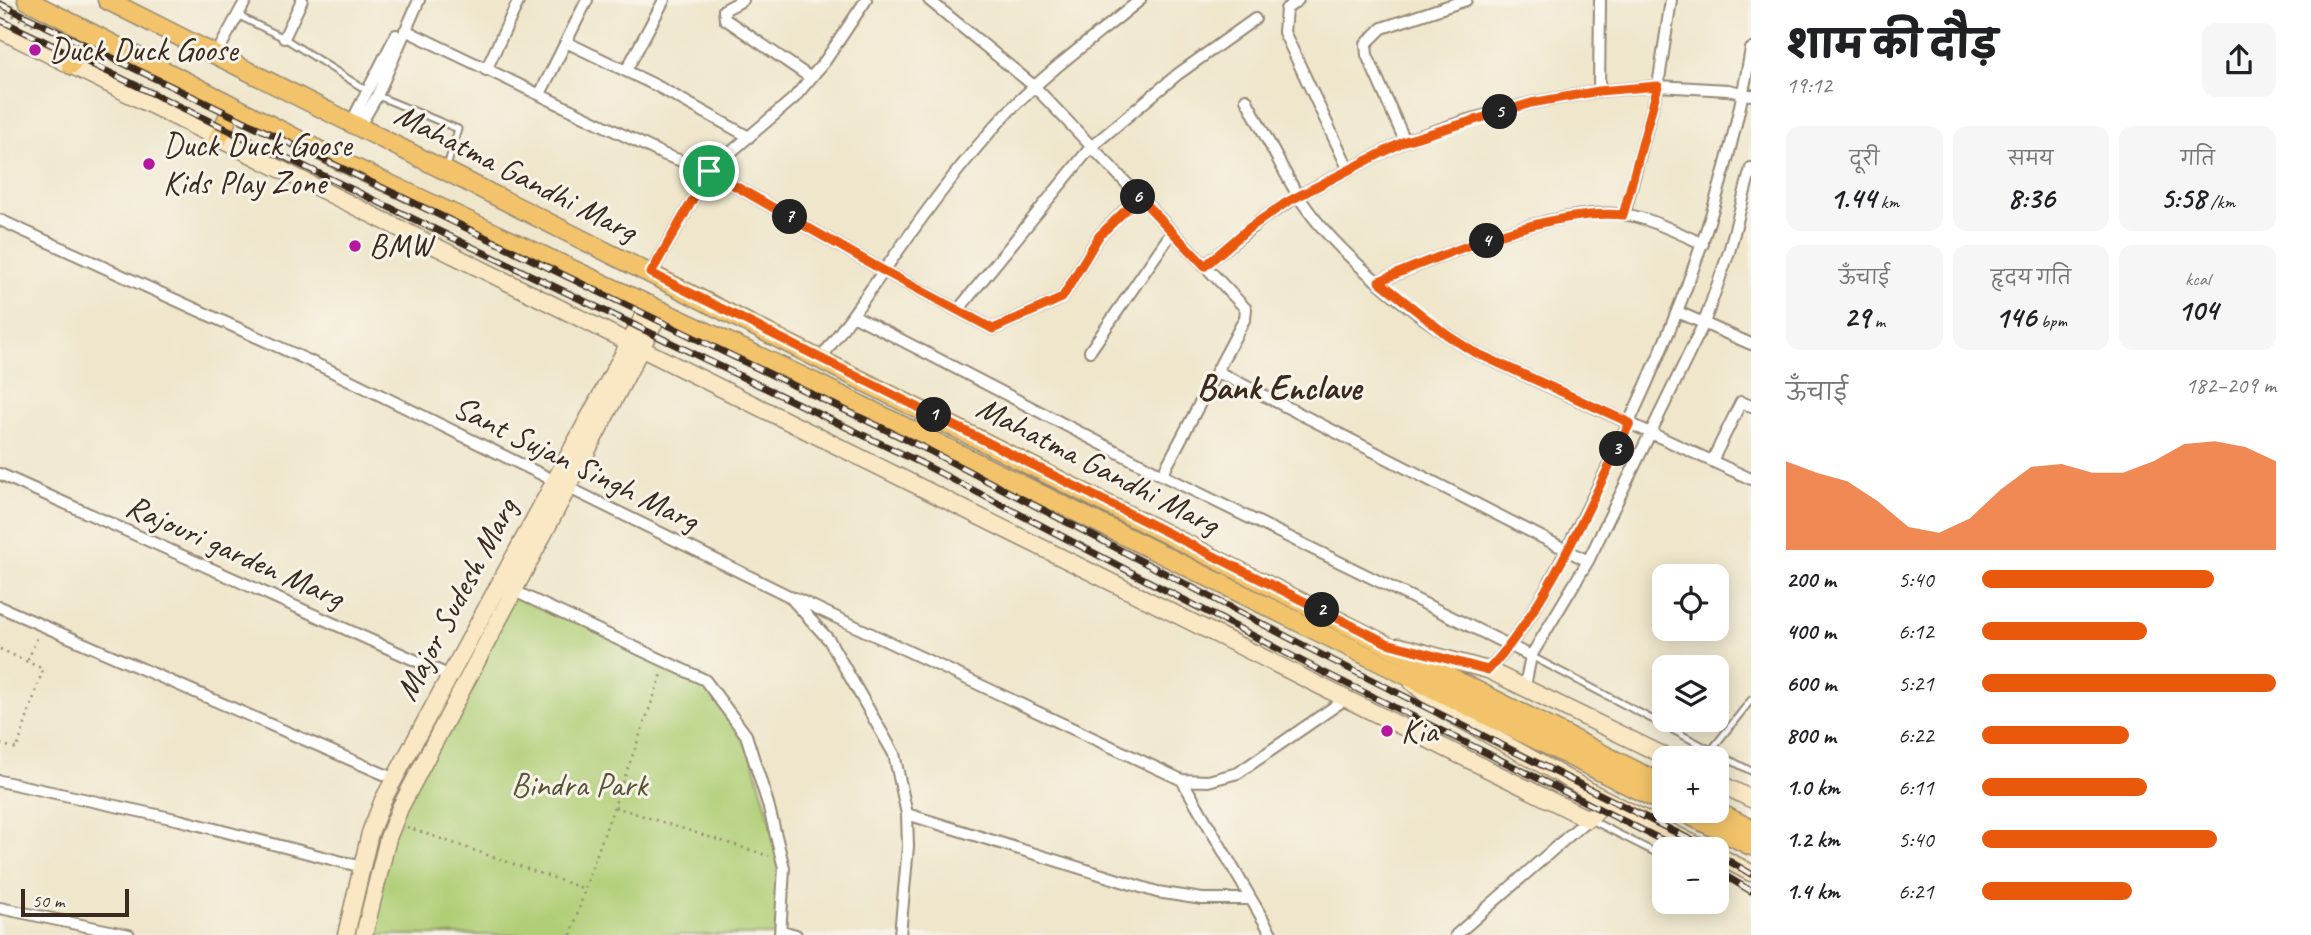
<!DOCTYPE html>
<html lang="hi">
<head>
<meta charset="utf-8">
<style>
	body { margin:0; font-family:Caveat,"Playpen Sans Deva",sans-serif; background:#f6f6f6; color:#202124; height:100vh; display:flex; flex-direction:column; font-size:26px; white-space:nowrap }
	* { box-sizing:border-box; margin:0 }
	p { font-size:23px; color:#757577 }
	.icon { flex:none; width:38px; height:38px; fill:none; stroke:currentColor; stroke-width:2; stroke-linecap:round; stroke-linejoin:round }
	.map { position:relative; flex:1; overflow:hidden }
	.panel { display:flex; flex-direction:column; background:#fff; width:560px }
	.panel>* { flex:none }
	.buttons { position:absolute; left:1652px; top:564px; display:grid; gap:14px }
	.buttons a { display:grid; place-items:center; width:77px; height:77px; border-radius:14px; background:#fff; box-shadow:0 4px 18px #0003; font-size:35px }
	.scale { position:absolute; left:21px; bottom:18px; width:108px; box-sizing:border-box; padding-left:7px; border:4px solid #3b2a1e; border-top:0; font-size:19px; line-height:24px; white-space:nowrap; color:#3b2a1e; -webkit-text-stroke:5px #f7f3e8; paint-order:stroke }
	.pin { position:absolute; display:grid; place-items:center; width:60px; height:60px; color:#fff; margin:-30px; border:4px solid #fff; border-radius:50%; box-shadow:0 2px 7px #0007 }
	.km { position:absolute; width:35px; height:35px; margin:-18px; border-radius:50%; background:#222; color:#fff; font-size:19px; line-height:35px; text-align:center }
	.round { display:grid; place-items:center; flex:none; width:74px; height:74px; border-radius:14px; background:#f6f6f6 }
	.head { display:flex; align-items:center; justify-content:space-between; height:119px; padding:0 35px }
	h1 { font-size:38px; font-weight:800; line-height:52px }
	.stats { display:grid; grid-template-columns:repeat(3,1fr); gap:10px; height:119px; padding:7px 35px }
	.stats div { display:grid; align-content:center; border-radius:14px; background:#f6f6f6; text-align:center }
	.stats b { font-size:30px; font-weight:800 }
	.stats small { font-size:19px; font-weight:400 }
	.stats p { font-size:19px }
	.chart { height:196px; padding:14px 35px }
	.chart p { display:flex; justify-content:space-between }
	.chart svg { width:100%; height:126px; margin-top:7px; fill:#ea580c; opacity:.7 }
	ul { padding:0 35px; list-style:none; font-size:23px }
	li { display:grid; grid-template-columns:112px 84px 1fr; align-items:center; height:52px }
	li i { height:18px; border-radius:9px; background:#ea580c }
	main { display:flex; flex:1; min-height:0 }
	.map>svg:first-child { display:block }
	.green { fill:#afce75; stroke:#757c4a; stroke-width:2 }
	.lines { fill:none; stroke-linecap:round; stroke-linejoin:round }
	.lane-casing { stroke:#958874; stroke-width:9 }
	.street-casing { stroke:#958874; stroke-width:14 }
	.secondary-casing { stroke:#958874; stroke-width:19 }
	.primary-casing { stroke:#958874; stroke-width:21 }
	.path { stroke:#958874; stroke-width:2.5; stroke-dasharray:2 5; stroke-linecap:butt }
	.lane { stroke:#fff; stroke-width:5 }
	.street { stroke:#fff; stroke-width:10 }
	.secondary { stroke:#fae7c3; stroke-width:16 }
	.primary { stroke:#f2c36a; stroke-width:18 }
	.rail-casing { stroke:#3b2a1e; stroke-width:7 }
	.rail { stroke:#f7f3e8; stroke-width:4.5; stroke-dasharray:13; stroke-linecap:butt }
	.route-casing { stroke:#fff; stroke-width:14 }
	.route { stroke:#ea580c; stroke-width:9 }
	.poi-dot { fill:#b5179e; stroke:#f7f3e8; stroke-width:2.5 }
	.labels { text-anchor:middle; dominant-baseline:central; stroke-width:6; stroke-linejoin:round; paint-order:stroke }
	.poi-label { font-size:33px; fill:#3b2a1e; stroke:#f7f3e8; text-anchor:start }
	.street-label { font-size:33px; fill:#3b2a1e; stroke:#f7f3e8 }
	.park-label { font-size:33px; fill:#585334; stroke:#f7f3e8 }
	.neighbourhood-label { font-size:35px; font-weight:bold; fill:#3b2a1e; stroke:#f7f3e8 }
</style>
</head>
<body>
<main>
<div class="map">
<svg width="1751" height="935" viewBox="0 0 1751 935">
	<rect width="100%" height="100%" fill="#f7f3e8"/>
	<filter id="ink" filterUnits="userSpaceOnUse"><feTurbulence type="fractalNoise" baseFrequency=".0143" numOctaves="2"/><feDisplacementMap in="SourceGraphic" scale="14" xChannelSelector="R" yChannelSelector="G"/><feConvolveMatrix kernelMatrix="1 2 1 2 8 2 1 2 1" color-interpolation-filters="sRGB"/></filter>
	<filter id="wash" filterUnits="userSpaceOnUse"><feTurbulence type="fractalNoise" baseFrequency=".00686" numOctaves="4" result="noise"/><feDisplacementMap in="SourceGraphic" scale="28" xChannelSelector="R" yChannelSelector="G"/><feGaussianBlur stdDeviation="1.57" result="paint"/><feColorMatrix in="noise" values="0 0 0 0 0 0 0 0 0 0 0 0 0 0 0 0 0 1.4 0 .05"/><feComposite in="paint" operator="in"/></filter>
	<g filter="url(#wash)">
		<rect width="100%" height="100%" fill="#efe6cb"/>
		<path class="green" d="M512,590L705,680L746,735L782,860L780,935H364L394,822Z"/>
	</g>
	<g filter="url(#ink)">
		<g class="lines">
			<defs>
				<path id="lane" d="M239,16L284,38L369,92
					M378,96L458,129L447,167
					M1531,656L1751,771
					M1705,758L1751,700
					M1591,820L1664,857"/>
				<path id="street" d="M743,0L724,10L725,19L811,78
					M929,0L1034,86L1246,309L1245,318L1162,475
					M1298,0L1286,9L1284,32L1349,170
					M405,30L665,155L709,171L884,271L993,329L1062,298L1099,236L1139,196
					M284,38L302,0
					M566,42L657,86L749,137
					M216,55L246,0
					M486,70L519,0
					M626,71L664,0
					M1599,91L1600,0
					M540,94L587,0
					M1246,99C1263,131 1279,163 1297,194C1333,252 1414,315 1472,351L1751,479
					M351,123L396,35
					M359,127L377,96L419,0
					M1405,141L1367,55L1366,44L1382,28L1466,0
					M1624,215L1658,86L1671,0
					M0,220L327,369L789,596L829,640L894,754L907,814L908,846L900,935
					M1204,266L1262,219L1298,196L1405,141L1468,120L1531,103L1599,91L1658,86L1728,90L1751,95
					M651,273L709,171L794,98L825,61L866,0
					M1379,281C1443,255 1565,201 1633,216C1656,221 1681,234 1703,244
					M958,310L1091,147L1178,74L1255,19
					M1678,312L1751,344
					M853,315L1162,475L1531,656
					M1090,351L1172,232
					M821,358C882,277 937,188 1007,113C1047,71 1095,37 1140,0
					M1218,372L1588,561
					M1712,461L1741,402L1751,406
					M0,474L448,675
					M512,590L705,680L746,735L768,804L784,868L780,935
					M795,598L1182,780L1208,781L1238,773L1347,698
					M0,607L395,779
					M1488,670C1533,624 1561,560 1590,503C1665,353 1723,216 1751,49
					M1525,686L1531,656L1588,561L1704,323L1729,252L1751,168
					M1182,780L1272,935
					M0,781L180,820L362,867
					M907,814L1157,892L1202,899H1250
					M0,908L129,935
					M782,931L796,935
					M1456,935L1588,819"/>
				<path id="secondary" d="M0,30L1588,819L1608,801
					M1399,646L1488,670L1669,758
					M1412,682L1444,710L1597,795L1704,849
					M1717,782L1751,799
					M1717,855L1751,873
					M346,935L370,833L383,800L650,304
					M364,935L388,838L400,808L661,310"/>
				<path id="primary" d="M27,0L342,162L814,382L1664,803
					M107,0L1664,785
					M71,65L88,32
					M218,139L233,106
					M1679,810L1751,846
					M1714,810L1751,829"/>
			</defs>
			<use href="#lane" class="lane-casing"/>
			<use href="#street" class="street-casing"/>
			<use href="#secondary" class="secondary-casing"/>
			<use href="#primary" class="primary-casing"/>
			<path class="path" d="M0,10L34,26V30
				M0,649L43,669L17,749L0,744
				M28,660L38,635
				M615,807L769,856
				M407,827L585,889
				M571,935L590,873L662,674"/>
			<use href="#lane" class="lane"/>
			<use href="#street" class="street"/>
			<use href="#secondary" class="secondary"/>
			<use href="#primary" class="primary"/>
			<defs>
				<path id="rail" d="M0,4L928,450L1322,655L1709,849
					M0,20L921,463L1315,668L1680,849
					M1717,854L1751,874
					M1717,871L1751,891"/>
			</defs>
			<use href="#rail" class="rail-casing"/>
			<use href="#rail" class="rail"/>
		</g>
	</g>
	<g class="lines" filter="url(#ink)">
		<defs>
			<path id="route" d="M1658,86L1623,215C1550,208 1447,253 1379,281L1447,335L1472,351L1630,423C1592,499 1546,610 1488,670L1387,643L651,273L709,171L884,271L993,329L1062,298L1099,236L1139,197L1205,266L1249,228L1287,202L1405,141L1531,103L1599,91Z"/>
		</defs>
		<use href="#route" class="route-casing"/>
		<use href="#route" class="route"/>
	</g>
	<g class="poi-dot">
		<circle cx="35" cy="50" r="7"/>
		<circle cx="149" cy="164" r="7"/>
		<circle cx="355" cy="246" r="7"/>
		<circle cx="1387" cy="731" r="7"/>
	</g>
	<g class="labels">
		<g class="poi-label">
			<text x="49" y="50">Duck Duck Goose</text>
			<text x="163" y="145">Duck Duck Goose<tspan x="163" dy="38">Kids Play Zone</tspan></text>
			<text x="369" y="246">BMW</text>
			<text x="1401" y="731">Kia</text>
		</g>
		<g class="street-label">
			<text transform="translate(516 172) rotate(27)">Mahatma Gandhi Marg</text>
			<text transform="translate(576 463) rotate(26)">Sant Sujan Singh Marg</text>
			<text transform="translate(1098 465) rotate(27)">Mahatma Gandhi Marg</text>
			<text transform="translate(235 551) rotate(24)">Rajouri garden Marg</text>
			<text transform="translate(456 599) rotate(-62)">Major Sudesh Marg</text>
		</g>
		<g class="park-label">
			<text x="579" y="785">Bindra Park</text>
		</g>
		<g class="neighbourhood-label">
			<text x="1279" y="387">Bank Enclave</text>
		</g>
	</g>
</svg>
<div class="buttons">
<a><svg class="icon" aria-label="locate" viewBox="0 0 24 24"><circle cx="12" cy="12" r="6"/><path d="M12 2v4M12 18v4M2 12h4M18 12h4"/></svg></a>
<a><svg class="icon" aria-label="layers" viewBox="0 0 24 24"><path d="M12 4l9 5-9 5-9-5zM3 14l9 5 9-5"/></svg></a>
<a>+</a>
<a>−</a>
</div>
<div class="scale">50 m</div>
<div class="pin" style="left:709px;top:171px;background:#1e9e55"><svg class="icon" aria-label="arrive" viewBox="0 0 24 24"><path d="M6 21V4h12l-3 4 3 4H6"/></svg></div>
<b class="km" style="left:934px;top:415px">1</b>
<b class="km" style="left:1322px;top:610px">2</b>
<b class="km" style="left:1617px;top:449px">3</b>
<b class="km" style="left:1487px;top:241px">4</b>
<b class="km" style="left:1500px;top:112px">5</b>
<b class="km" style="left:1138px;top:197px">6</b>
<b class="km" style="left:790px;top:217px">7</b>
</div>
<section class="panel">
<div class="head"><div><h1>शाम की दौड़</h1><p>19:12</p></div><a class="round"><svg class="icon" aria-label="share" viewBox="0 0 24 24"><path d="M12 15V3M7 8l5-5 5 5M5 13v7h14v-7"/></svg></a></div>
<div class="stats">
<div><p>दूरी</p><b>1.44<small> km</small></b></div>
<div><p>समय</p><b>8:36</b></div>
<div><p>गति</p><b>5:58<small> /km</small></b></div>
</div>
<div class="stats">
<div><p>ऊँचाई</p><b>29<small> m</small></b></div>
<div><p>हृदय गति</p><b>146<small> bpm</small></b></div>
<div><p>kcal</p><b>104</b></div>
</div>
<div class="chart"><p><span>ऊँचाई</span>182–209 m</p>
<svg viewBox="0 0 160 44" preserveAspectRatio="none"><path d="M0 44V13L10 17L20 20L30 27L40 36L50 38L60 33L70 23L80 15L90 14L100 17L110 17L120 13L130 7L140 6L150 8L160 13V44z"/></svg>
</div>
<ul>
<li><b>200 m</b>5:40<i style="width:79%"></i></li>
<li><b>400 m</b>6:12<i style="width:56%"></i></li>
<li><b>600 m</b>5:21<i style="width:100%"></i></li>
<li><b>800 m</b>6:22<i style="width:50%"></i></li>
<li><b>1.0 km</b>6:11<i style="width:56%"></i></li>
<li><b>1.2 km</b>5:40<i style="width:80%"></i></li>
<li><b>1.4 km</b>6:21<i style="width:51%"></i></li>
</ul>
</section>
</main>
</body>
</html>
